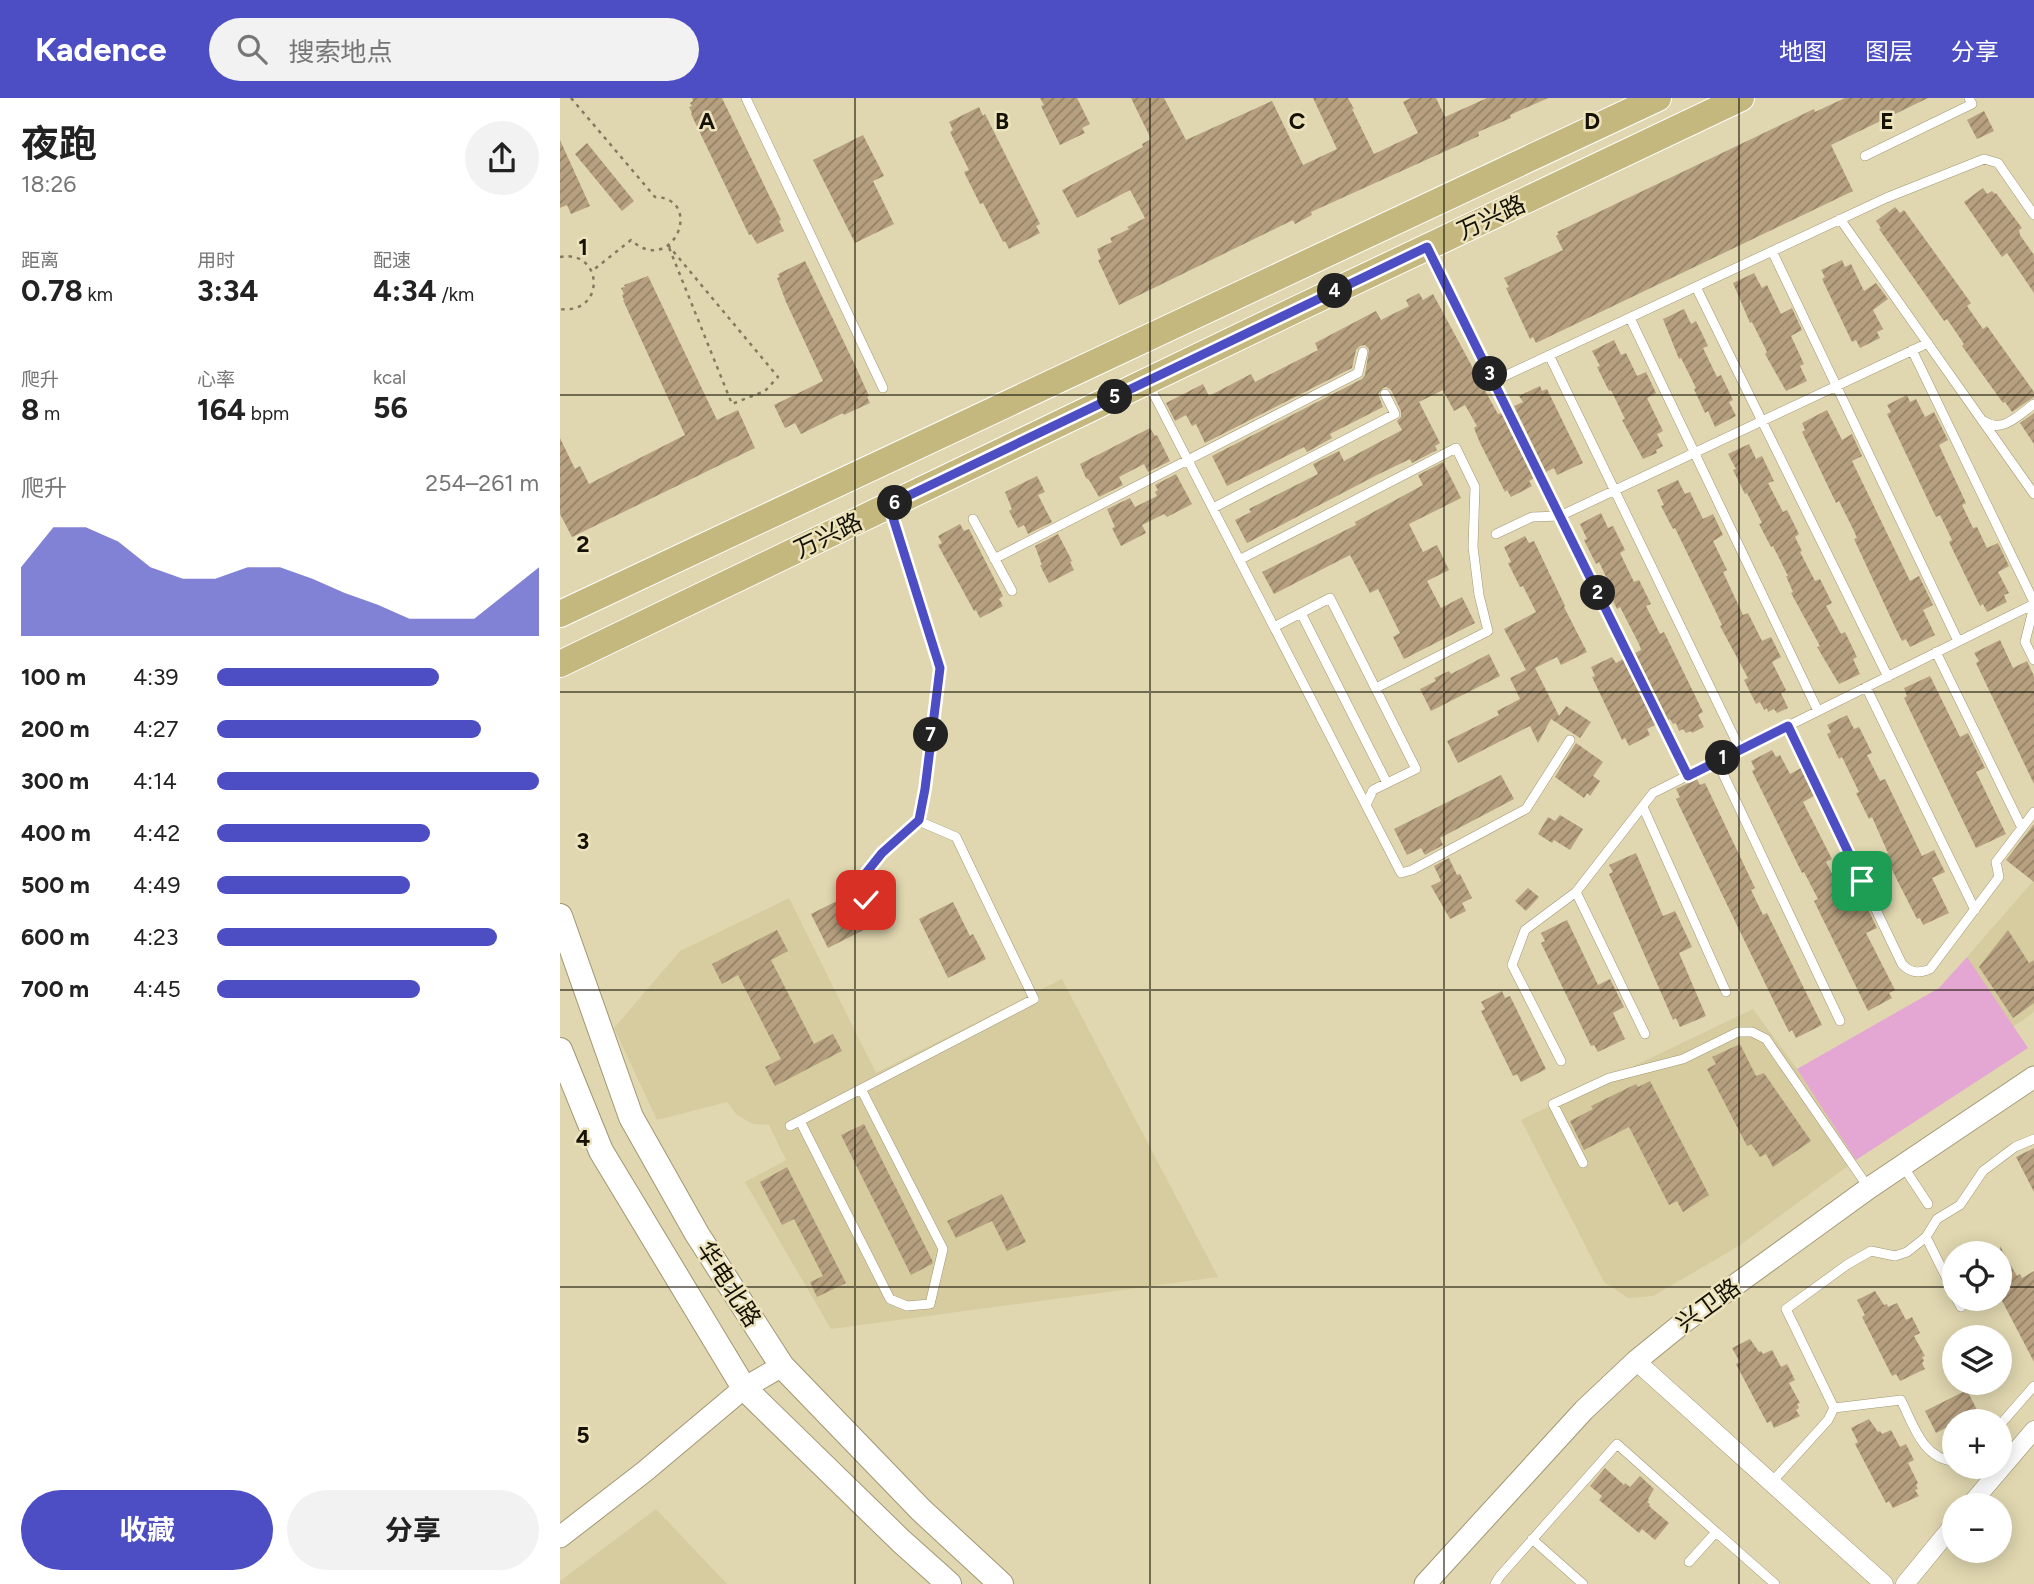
<!DOCTYPE html>
<html lang="zh">
<head>
<meta charset="utf-8">
<style>
	body { margin:0; font-family:Figtree,"Noto Sans SC",sans-serif; background:#f2f2f2; color:#222; height:100vh; display:flex; flex-direction:column; font-size:26px; white-space:nowrap }
	* { box-sizing:border-box; margin:0 }
	p { font-size:23px; color:#767676 }
	.icon { flex:none; width:38px; height:38px; fill:none; stroke:currentColor; stroke-width:2; stroke-linecap:round; stroke-linejoin:round }
	.map { position:relative; flex:1; overflow:hidden }
	.details { display:flex; flex-direction:column; background:#fff; width:560px }
	.details>* { flex:none }
	.tools { position:absolute; left:1382px; top:1143px; display:grid; gap:14px }
	.tools a { display:grid; place-items:center; width:70px; height:70px; border-radius:50%; background:#fff; box-shadow:0 4px 18px #0003; font-size:35px }
	.pin { position:absolute; display:grid; place-items:center; width:60px; height:60px; color:#fff; margin:-30px; border-radius:14px; box-shadow:0 4px 10px #0006 }
	.km { position:absolute; width:35px; height:35px; margin:-18px; border-radius:50%; background:#222; color:#fff; font-size:19px; line-height:35px; text-align:center }
	.round { display:grid; place-items:center; flex:none; width:74px; height:74px; border-radius:37px; background:#f2f2f2 }
	.overview { display:flex; align-items:center; justify-content:space-between; height:119px; padding:0 21px }
	h1 { font-size:38px; font-weight:700; line-height:52px }
	.metrics { display:grid; grid-template-columns:repeat(3,1fr); gap:10px; height:119px; padding:7px 21px }
	.metrics div { display:grid; align-content:center }
	.metrics b { font-size:30px; font-weight:700 }
	.metrics small { font-size:19px; font-weight:400 }
	.metrics p { font-size:19px }
	.chart { height:196px; padding:14px 21px }
	.chart p { display:flex; justify-content:space-between }
	.chart svg { width:100%; height:126px; margin-top:7px; fill:#4d4ec4; opacity:.7 }
	.primary-button { display:flex; gap:14px; margin-top:auto; padding:14px 21px }
	.primary-button a { flex:1; height:80px; border-radius:42px; background:#4d4ec4; color:#fff; font-size:28px; font-weight:700; line-height:80px; text-align:center }
	.primary-button a+a { background:#f2f2f2; color:#222 }
	ul { padding:0 21px; list-style:none; font-size:23px }
	li { display:grid; grid-template-columns:112px 84px 1fr; align-items:center; height:52px }
	li i { height:18px; border-radius:9px; background:#4d4ec4 }
	header { display:flex; align-items:center; gap:42px; box-sizing:border-box; height:98px; padding:0 35px; background:#4d4ec4; color:#fff }
	header strong { font-size:33px }
	nav { display:flex; gap:38px; margin-inline-start:auto; font-size:24px }
	.search { width:490px; height:63px; background:#f2f2f2; display:flex; align-items:center; gap:18px; box-sizing:border-box; padding:0 24px; border-radius:38px; color:#767676; font-size:26px }
	main { display:flex; flex:1; min-height:0 }
	.map>svg:first-child { display:block }
	.built { fill:#d6cc9f }
	.grass { fill:#e4a7d3 }
	.building { fill:url(#building-hatch) }
	.lines { fill:none; stroke-linecap:round; stroke-linejoin:round }
	.service-casing { stroke:#a09773; stroke-width:10 }
	.minor-casing { stroke:#a09773; stroke-width:19 }
	.tertiary-casing { stroke:#a09773; stroke-width:23 }
	.secondary-casing { stroke:#a09773; stroke-width:26 }
	.primary-casing { stroke:#fff; stroke-width:28 }
	.path { stroke:#827b60; stroke-width:2.5; stroke-dasharray:3.5 5; stroke-linecap:butt }
	.service { stroke:#fff; stroke-width:9 }
	.minor { stroke:#fff; stroke-width:18 }
	.tertiary { stroke:#fff; stroke-width:21 }
	.secondary { stroke:#fff; stroke-width:24 }
	.primary { stroke:#c4b87f; stroke-width:26 }
	.route-casing { stroke:#fff; stroke-width:14 }
	.route { stroke:#4d4ec4; stroke-width:9 }
	.grid { fill:none; stroke:#151205; stroke-width:2; stroke-opacity:0.55 }
	.labels { text-anchor:middle; dominant-baseline:central; stroke-width:5; stroke-linejoin:round; paint-order:stroke }
	.street-label { font-size:24px; fill:#151205; stroke:#ede4bd }
	.grid-label { font-size:23px; text-anchor:middle; font-weight:bold; fill:#151205; stroke:#ede4bd; stroke-width:5; stroke-linejoin:round; paint-order:stroke }
</style>
</head>
<body>
<header>
<strong>Kadence</strong>
<div class="search"><svg class="icon" aria-label="search" viewBox="0 0 24 24"><circle cx="10" cy="10" r="6"/><path d="M15 15l6 6"/></svg>搜索地点</div>
<nav><a>地图</a><a>图层</a><a>分享</a></nav>
</header>
<main>
<section class="details">
<div class="overview"><div><h1>夜跑</h1><p>18:26</p></div><a class="round"><svg class="icon" aria-label="share" viewBox="0 0 24 24"><path d="M12 15V3M7 8l5-5 5 5M5 13v7h14v-7"/></svg></a></div>
<div class="metrics">
<div><p>距离</p><b>0.78<small> km</small></b></div>
<div><p>用时</p><b>3:34</b></div>
<div><p>配速</p><b>4:34<small> /km</small></b></div>
</div>
<div class="metrics">
<div><p>爬升</p><b>8<small> m</small></b></div>
<div><p>心率</p><b>164<small> bpm</small></b></div>
<div><p>kcal</p><b>56</b></div>
</div>
<div class="chart"><p><span>爬升</span>254–261 m</p>
<svg viewBox="0 0 160 44" preserveAspectRatio="none"><path d="M0 44V20L10 6L20 6L30 11L40 20L50 24L60 24L70 20L80 20L90 24L100 29L110 33L120 38L130 38L140 38L150 29L160 20V44z"/></svg>
</div>
<ul>
<li><b>100 m</b>4:39<i style="width:69%"></i></li>
<li><b>200 m</b>4:27<i style="width:82%"></i></li>
<li><b>300 m</b>4:14<i style="width:100%"></i></li>
<li><b>400 m</b>4:42<i style="width:66%"></i></li>
<li><b>500 m</b>4:49<i style="width:60%"></i></li>
<li><b>600 m</b>4:23<i style="width:87%"></i></li>
<li><b>700 m</b>4:45<i style="width:63%"></i></li>
</ul>
<div class="primary-button"><a>收藏</a><a>分享</a></div>
</section>
<div class="map">
<svg width="1474" height="1486" viewBox="0 0 1474 1486">
	<defs>
		<pattern id="building-hatch" width="6" height="6" patternUnits="userSpaceOnUse" patternTransform="scale(1.75)"><rect width="6" height="6" fill="#b6a07f"/><path d="M-1 1l2-2M0 6l6-6M5 7l2-2" fill="none" stroke="#938166"/></pattern>
	</defs>
	<rect width="100%" height="100%" fill="#e0d7b0"/>
	<path class="built" d="M1474,782V914L1453,929L1407,859Z
		M229,800L316,975L502,881L658,1179L271,1231L185,1084L226,1062L209,1027L193,1026L177,1017L167,1004L97,1022L54,930L120,853Z
		M1193,911L1237,971L1296,1062L1179,1148L1093,1198L1068,1200L1044,1184L961,1022Z
		M96,1411L167,1486H0V1483Z"/>
	<path class="grass" d="M1407,859L1468,950L1296,1062L1237,971L1379,890Z"/>
	<path class="building" d="M132,0H162L221,122L219,123L224,133L197,146L191,136L189,137L131,16L132,15L129,9L132,8L130,5L133,3Z
		M480,0H517L530,26L522,30L525,35L500,47L481,8L484,7Z
		M571,0H604L626,42L712,3L743,67L777,51L753,0H788L794,11H792L814,56L858,35L843,4L851,0H876L885,19L927,0H988L950,17L951,20L918,34L919,38L751,114L752,117L735,126L733,122L559,207L538,162L541,161L537,151L552,144L550,140L569,131L567,129L585,120L570,92L517,120L502,92L583,49L582,46L591,41Z
		M1285,0H1368L1271,47L1293,93L976,245L973,239L970,241L946,190L949,189L944,180L1003,152L996,138L999,136L997,134L1254,11L1255,14Z
		M419,9L423,18L425,16L480,126L476,128L480,135L449,151L445,143L443,144L423,105L420,106L404,74L409,72L390,34L393,32L389,24Z
		M1424,13L1434,33L1417,41L1407,22Z
		M303,37L324,78L313,83L334,126L295,145L253,62Z
		M0,42L30,108L11,116L7,107L0,110Z
		M27,45L74,103L62,113L15,56Z
		M1423,90L1427,96L1432,93L1435,96L1436,95L1462,130L1459,132L1460,137L1474,157V195L1447,155L1442,159L1404,104Z
		M1335,109L1340,115L1344,112L1411,205L1407,208L1423,231L1427,228L1474,294V299L1452,314L1445,304L1443,305L1402,248L1404,246L1387,221L1384,223L1319,131L1321,130L1316,123Z
		M1282,162L1285,169L1291,166L1304,193L1316,185L1328,201L1313,212L1323,231L1317,234L1320,240L1300,250L1296,242L1292,244L1262,181L1265,179L1261,172Z
		M245,163L295,267L309,298L307,299L310,305L284,317L283,315L241,336L235,325L225,330L214,307L263,283L226,204L217,180L220,179L218,176Z
		M1194,175L1202,190L1207,187L1221,216L1232,210L1242,232L1231,238L1244,266L1240,268L1247,283L1226,293L1205,256L1207,254L1192,224L1190,225L1173,185Z
		M88,178L157,322L178,312L195,350L12,439L0,416V340L15,371L20,368L29,386L125,337L63,202H64L62,197L64,196L61,190L65,189L64,187Z
		M859,195L863,202L873,196L929,300L938,316L942,315L974,380L969,383L972,388L951,399L947,392L945,394L920,345L914,330L917,328L905,307L894,313L883,292L859,304L880,345L875,348L877,352L852,365L850,361L817,377L687,445L675,422L691,414L689,411L758,376L753,366L779,353L784,363L842,332L837,323L841,319V313L831,292L826,289L823,290L818,296L823,309L770,336L772,340L747,354L744,349L667,388L652,358L802,281L805,277L809,251L805,247L800,248L796,252L792,270L645,345L636,326L632,328L626,317L615,323L606,305L643,286L649,298L691,276L695,284L758,252L755,245L816,213L821,222L849,208L846,202Z
		M1124,211L1131,226L1136,223L1148,248L1143,250L1157,279L1161,277L1173,302L1169,304L1176,318L1155,329L1148,313L1145,315L1134,291L1136,290L1121,260L1119,261L1103,221Z
		M1054,242L1061,257L1066,255L1077,278L1086,274L1096,295L1087,300L1103,333L1097,336L1103,348L1096,352L1097,355L1083,361L1062,322L1065,321L1051,292L1049,293L1037,269L1040,268L1032,253Z
		M980,288L982,293L987,291L1023,365L997,377L994,370L986,374L954,308L963,304L959,298Z
		M1347,297L1350,304L1356,301L1365,319L1374,314L1388,342L1379,347L1406,405L1402,407L1413,430L1417,429L1427,450L1438,445L1449,468L1438,474L1449,495L1444,497L1447,504L1427,514L1423,506L1420,508L1389,444L1392,442L1380,417L1376,419L1327,316L1331,314L1327,307Z
		M1267,312L1282,342L1292,336L1302,358L1292,363L1309,398L1350,483L1359,478L1373,507L1363,512L1375,537L1350,549L1346,541L1342,543L1335,529L1294,441L1297,440L1293,431L1279,403L1276,405L1242,334L1245,332L1242,325Z
		M1474,315V346L1460,325Z
		M590,330L595,338L597,337L610,363L588,374L584,366L559,379L563,387L539,399L529,382L526,380L520,366Z
		M1189,346L1196,361L1202,358L1214,383L1208,385L1223,414L1227,412L1239,436L1235,439L1242,453L1240,454L1255,483L1260,481L1272,505L1266,508L1281,536L1285,534L1297,559L1293,561L1300,576L1279,586L1257,549L1260,548L1231,495L1233,494L1226,478H1228L1213,448L1211,449L1199,426L1202,425L1187,395L1185,396L1173,372L1176,371L1168,356Z
		M883,364L901,400L849,426L863,454L877,447L889,472L867,483L881,510L902,499L915,525L844,561L833,539L840,535L818,491L810,495L790,457L714,496L702,474L796,427L795,424L863,387L858,377Z
		M616,376L632,406L607,419L604,416L582,427L586,435L561,448L552,430L555,429L547,411L570,400L575,409L597,398L595,394L598,392L595,387Z
		M477,378L485,394L478,397L492,424L468,436L464,427L458,430L449,413L452,411L445,394Z
		M1118,382L1125,396L1130,394L1143,421L1153,416L1163,437L1153,443L1167,472L1163,474L1170,489L1183,517L1188,515L1202,543L1211,539L1221,559L1212,564L1226,592L1221,595L1228,610L1217,615L1214,611L1208,614L1207,610L1204,612L1200,604L1196,606L1184,582L1188,580L1160,528L1162,527L1155,512L1115,430L1113,431L1101,408L1104,407L1097,392Z
		M1041,415L1048,430L1053,428L1065,452L1060,455L1074,484L1079,482L1091,506L1086,508L1100,536L1104,534L1143,614L1138,617L1144,629L1132,635L1131,633L1126,635L1123,631L1119,633L1116,625L1113,626L1110,621L1108,622L1075,555L1081,552L1079,546L1060,509L1057,511L1047,491L1051,489L1039,464L1036,466L1024,442L1027,441L1020,426Z
		M400,426L404,433L409,431L443,498L439,501L443,508L420,520L416,512L414,513L378,447L382,445L378,438Z
		M498,436L512,463L510,464L514,472L489,485L480,467H482L475,448Z
		M965,438L969,445L974,443L1005,508L1004,509L1027,554L1001,567L997,559L975,570L999,618L1006,608L1031,624L1020,640L991,621L978,645L970,628L898,665L887,643L939,617L937,613L960,601L950,580L966,572L944,531L976,514L963,488L960,489L948,465L951,464L944,449Z
		M1440,542L1453,570L1467,563L1474,578V686L1416,565L1419,563L1414,555Z
		M929,556L940,578L871,613L860,591L876,583L874,580L889,573L891,576Z
		M1052,559L1056,565L1063,561L1095,627L1087,631L1090,637L1069,648L1065,640L1062,642L1032,579L1035,578L1031,569Z
		M1370,578L1400,639L1408,635L1425,670L1416,674L1446,736L1416,750L1344,600L1347,598L1344,590Z
		M1287,617L1294,631L1299,629L1312,655L1307,657L1320,683L1325,681L1362,758L1374,752L1385,774L1372,780L1389,815L1363,827L1360,820L1357,821L1337,782L1325,756L1328,755L1312,719L1309,721L1296,695L1299,694L1282,659L1279,661L1267,636L1271,634L1267,627Z
		M1016,645L1043,664L1033,678L1040,683L1030,698L1027,695L1024,700L995,679Z
		M1212,652L1216,659L1220,657L1230,676L1241,670L1254,698L1243,704L1272,761L1266,764L1279,789L1283,787L1293,807L1303,801L1317,830L1306,835L1335,892L1329,895L1332,900L1308,913L1254,803L1258,801L1244,774L1242,775L1192,673L1195,671L1191,663Z
		M941,677L954,701L880,740L883,747L865,757L861,750L847,757L834,731Z
		M1137,681L1140,687L1145,685L1195,790L1191,792L1203,817L1207,815L1262,927L1236,940L1232,932L1229,934L1217,910L1116,701L1120,699L1116,691Z
		M1000,717L1023,731L1010,752L994,742L992,745L978,736L988,719L995,723Z
		M1474,726V784L1446,762Z
		M1076,755L1103,818L1115,813L1132,849L1119,855L1146,918L1120,929L1116,920L1113,922L1049,776L1053,774L1049,767Z
		M889,760L897,777L900,776L912,800L902,805L906,813L890,821L871,788L881,783L874,768Z
		M968,790L979,799L966,813L955,803Z
		M321,797L331,818L268,850L251,816L283,800L289,813L301,807L309,808L313,801Z
		M393,804L410,838L413,836L426,861L388,880L359,821Z
		M1007,822L1038,887L1050,881L1064,909L1053,915L1065,941L1038,954L1034,947L1031,948L981,845L985,843L981,835Z
		M217,832L228,853L211,862L254,946L273,936L282,953L215,988L205,969L221,961L178,877L162,886L152,866Z
		M1448,832L1469,865L1474,862V905L1453,920L1419,869Z
		M942,893L945,900L950,898L986,971L961,984L957,976L953,978L921,913L925,911L921,904Z
		M1180,946L1196,978L1204,975L1251,1043L1213,1069L1206,1056L1200,1059L1191,1046L1187,1048L1147,971L1156,966L1152,959Z
		M1090,983L1149,1097L1123,1114L1117,1103L1109,1107L1069,1029L1024,1052L1010,1023L1033,1011L1031,1008L1076,986L1078,989Z
		M304,1026L373,1164L372,1166L351,1177L281,1037Z
		M1474,1050V1094L1456,1059Z
		M227,1069L286,1185L257,1199L250,1184L263,1178L234,1121L222,1127L200,1084Z
		M442,1096L466,1144L447,1153L432,1123L396,1140L387,1123Z
		M1440,1148L1457,1178L1460,1176L1462,1180L1474,1173V1264L1440,1199Z
		M1315,1193L1324,1207L1327,1206L1328,1209L1337,1205L1346,1222L1352,1219L1360,1235L1354,1238L1365,1258L1362,1259L1364,1263L1362,1265L1365,1271L1340,1283L1336,1276L1332,1278L1302,1219L1305,1217L1297,1202Z
		M1190,1241L1199,1254L1201,1253L1203,1256L1212,1252L1221,1269L1227,1266L1235,1282L1229,1285L1240,1305L1237,1306L1239,1310L1236,1312L1240,1318L1214,1330L1211,1323L1207,1325L1176,1266L1180,1264L1172,1250Z
		M1407,1292L1418,1314L1400,1323H1395V1325L1376,1335L1365,1313Z
		M1309,1321L1318,1334L1320,1333L1322,1336L1331,1332L1340,1349L1346,1346L1354,1362L1348,1365L1358,1385L1356,1387L1358,1391L1355,1392L1359,1398L1333,1410L1329,1403L1326,1405L1295,1346L1298,1344L1291,1330Z
		M1045,1370L1064,1387L1065,1385L1070,1389L1080,1378L1094,1391L1088,1401L1089,1402L1087,1404L1090,1406L1089,1408L1109,1425L1095,1442L1082,1431L1079,1435L1039,1402L1042,1398L1030,1388Z"/>
	<g class="lines">
		<defs>
			<path id="service" d="M186,0L323,290
				M1305,58L1412,6L1409,0
				M1280,121L1474,396
				M868,150L934,283L1326,100L1424,61L1438,65L1474,117
				M1212,153L1398,543
				M1136,189L1328,579
				M1070,220L1258,613
				M1352,252L1474,504
				M989,257L1180,651L1228,628
				M934,283L1128,678
				M588,285L841,775L852,772L966,711L1010,642
				M1424,323C1442,336 1459,317 1474,306
				M653,410L835,316L825,296
				M413,421L452,493
				M936,436L972,419L1000,418L1368,245
				M434,461L798,275L803,254
				M679,462L896,350L915,389L913,449L919,497L928,533L816,590
				M1474,506L1228,628L1342,866C1350,875 1359,876 1370,871L1439,779L1436,764L1474,714
				M1474,508L1465,544L1474,562
				M741,515L827,685
				M714,529L770,500L856,671L813,692L806,707
				M1376,554L1462,730
				M1306,589L1415,812
				M1157,663L1280,923
				M1083,709L1166,894
				M1016,794L1085,936
				M306,802V775L322,755L359,722L365,691L380,571L330,409
				M1001,963L952,867L965,832L1016,794L1093,695L1180,651
				M240,1023L330,1201L347,1208L370,1206L383,1151L301,991
				M230,1028L474,901L396,739L361,724
				M1023,1065L993,1006L1049,980L1123,961L1178,934H1192L1206,941L1308,1089
				M1343,1068L1368,1106
				M1366,1139L1395,1197
				M1396,1200L1401,1209
				M1274,1310L1341,1302C1353,1326 1363,1362 1395,1363
				M1440,1327L1474,1288
				M1211,1385L1268,1322L1274,1310L1226,1211L1288,1166L1311,1153L1335,1158L1347,1154L1366,1139L1377,1121L1400,1107L1423,1073L1455,1049L1474,1041
				M1156,1434L1215,1486
				M972,1441L1023,1486
				M935,1486L940,1478L1057,1346L1156,1434L1129,1464"/>
			<path id="minor" d="M1076,1263L1324,1486
				M1410,1407L1474,1332
				M1345,1486L1395,1425"/>
			<path id="tertiary" d="M0,1439L84,1374L184,1290L222,1268
				M865,1486L1024,1312L1076,1263L1124,1224L1309,1090L1474,979"/>
			<path id="secondary" d="M0,818L71,1019L137,1136L222,1268L361,1412L441,1486
				M0,952L41,1053L184,1290L341,1443L389,1486"/>
			<path id="primary" d="M0,516L1098,0
				M0,566L737,211L1181,0"/>
		</defs>
		<use href="#service" class="service-casing"/>
		<use href="#minor" class="minor-casing"/>
		<use href="#tertiary" class="tertiary-casing"/>
		<use href="#secondary" class="secondary-casing"/>
		<use href="#primary" class="primary-casing"/>
		<path class="path" d="M11,0L95,99C145,100 113,180 71,142L32,173
			M108,147L218,279L205,293L172,306Z
			M0,159C44,151 46,217 0,211"/>
		<use href="#service" class="service"/>
		<use href="#minor" class="minor"/>
		<use href="#tertiary" class="tertiary"/>
		<use href="#secondary" class="secondary"/>
		<use href="#primary" class="primary"/>
	</g>
	<g class="lines">
		<defs>
			<path id="route" d="M306,802V775L322,755L359,722L365,691L380,570L329,407L867,149L1128,678L1228,628L1302,783"/>
		</defs>
		<use href="#route" class="route-casing"/>
		<use href="#route" class="route"/>
	</g>
	<path class="grid" d="M295,0V1486M590,0V1486M884,0V1486M1179,0V1486M0,297H1474M0,594H1474M0,892H1474M0,1189H1395M1440,1189H1474"/>
	<g class="labels">
		<g class="street-label">
			<text transform="translate(931 119) rotate(-25)">万兴路</text>
			<text transform="translate(268 437) rotate(-26)">万兴路</text>
			<text transform="translate(169 1186) rotate(57)">华电北路</text>
			<text transform="translate(1148 1207) rotate(-36)">兴卫路</text>
		</g>
	</g>
	<g class="grid-label">
		<text x="147" y="31">A</text>
		<text x="442" y="31">B</text>
		<text x="737" y="31">C</text>
		<text x="1032" y="31">D</text>
		<text x="1327" y="31">E</text>
		<text x="23" y="157">1</text>
		<text x="23" y="454">2</text>
		<text x="23" y="751">3</text>
		<text x="23" y="1048">4</text>
		<text x="23" y="1345">5</text>
	</g>
</svg>
<div class="tools">
<a><svg class="icon" aria-label="locate" viewBox="0 0 24 24"><circle cx="12" cy="12" r="6"/><path d="M12 2v4M12 18v4M2 12h4M18 12h4"/></svg></a>
<a><svg class="icon" aria-label="layers" viewBox="0 0 24 24"><path d="M12 4l9 5-9 5-9-5zM3 14l9 5 9-5"/></svg></a>
<a>+</a>
<a>−</a>
</div>
<div class="pin" style="left:1302px;top:783px;background:#1e9e55"><svg class="icon" aria-label="arrive" viewBox="0 0 24 24"><path d="M6 21V4h12l-3 4 3 4H6"/></svg></div>
<div class="pin" style="left:306px;top:802px;background:#d93025"><svg class="icon" aria-label="check" viewBox="0 0 24 24"><path d="M5 12l5 5 9-10"/></svg></div>
<b class="km" style="left:1163px;top:660px">1</b>
<b class="km" style="left:1038px;top:495px">2</b>
<b class="km" style="left:930px;top:276px">3</b>
<b class="km" style="left:775px;top:193px">4</b>
<b class="km" style="left:555px;top:299px">5</b>
<b class="km" style="left:335px;top:405px">6</b>
<b class="km" style="left:371px;top:637px">7</b>
</div>
</main>
</body>
</html>
